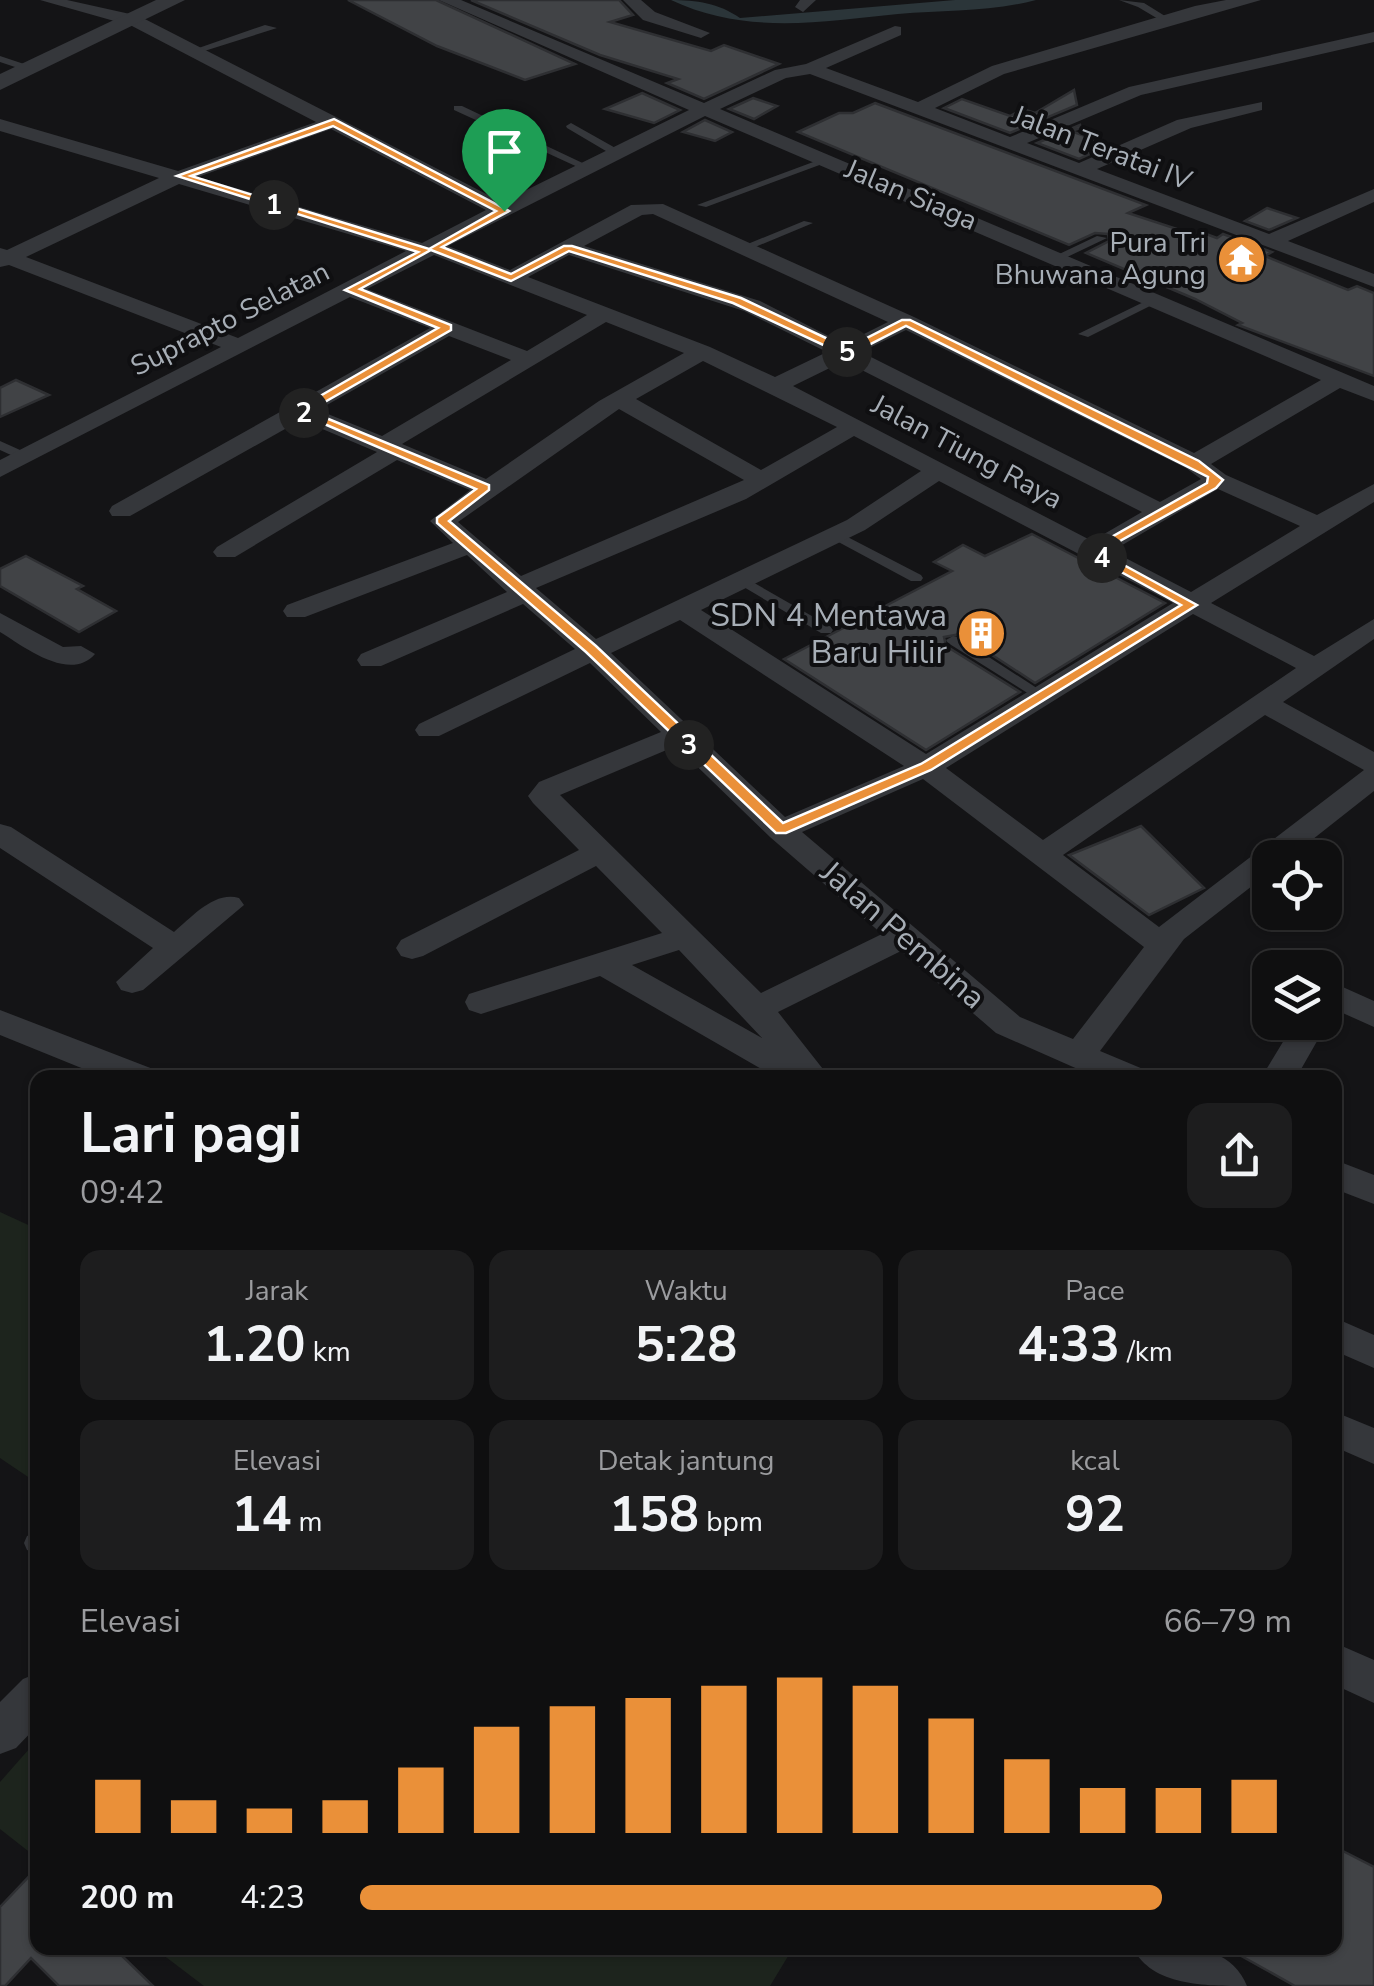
<!DOCTYPE html>
<html lang="id">
<head>
<meta charset="utf-8">
<style>
	body { margin:0; font-family:"Nunito Sans",sans-serif; background:#1d1d1e; color:#f1f3f6; height:100vh; display:flex; flex-direction:column; font-size:38px; white-space:nowrap }
	* { box-sizing:border-box; margin:0 }
	p { font-size:32px; color:#9b9c9f }
	.icon { flex:none; width:55px; height:55px; fill:none; stroke:currentColor; stroke-width:2; stroke-linecap:round; stroke-linejoin:round }
	.map { position:relative; flex:1; overflow:hidden }
	.drawer { position:absolute; left:30px; top:1070px; width:1312px; height:885px; display:flex; flex-direction:column; background:#0f0f10; border-radius:20px; box-shadow:0 2px 8px #0004,0 0 0 2px #2f2f30 }
	.drawer>* { flex:none }
	.controls { position:absolute; left:1252px; top:840px; display:grid; gap:20px }
	.controls a { display:grid; place-items:center; width:90px; height:90px; border-radius:20px; background:#0f0f10; box-shadow:0 2px 8px #0004,0 0 0 2px #2f2f30; font-size:50px }
	.pin { position:absolute; display:grid; place-items:center; width:85px; height:85px; color:#fff; margin:-102px -42px; border-radius:50% 50% 50% 0; rotate:-45deg; box-shadow:0 0 10px #0007 }
	.pin .icon { rotate:45deg }
	.km { position:absolute; width:50px; height:50px; margin:-25px; border-radius:50%; background:#222; color:#fff; font-size:28px; line-height:50px; text-align:center }
	.round { display:grid; place-items:center; flex:none; width:105px; height:105px; border-radius:20px; background:#1d1d1e }
	.head { display:flex; align-items:center; justify-content:space-between; height:170px; padding:0 50px }
	h1 { font-size:55px; font-weight:700; line-height:75px }
	.figures { display:grid; grid-template-columns:repeat(3,1fr); gap:15px; height:170px; padding:10px 50px }
	.figures div { display:grid; align-content:center; border-radius:20px; background:#1d1d1e; text-align:center }
	.figures b { font-size:50px; font-weight:700 }
	.figures small { font-size:28px; font-weight:400 }
	.figures p { font-size:28px }
	.chart { height:280px; padding:20px 50px }
	.chart p { display:flex; justify-content:space-between }
	.chart svg { width:100%; height:180px; margin-top:10px; stroke:#ea9039; stroke-width:6 }
	ul { padding:0 50px; list-style:none; font-size:32px }
	li { display:grid; grid-template-columns:160px 120px 1fr; align-items:center; height:75px }
	li i { height:25px; border-radius:12px; background:#ea9039 }
	.map>svg:first-child { display:block }
	.green { fill:#1d241d }
	.water { fill:#2b3539 }
	.building { fill:#414346; stroke:#2e2f32; stroke-width:2.5 }
	.lines { fill:none; stroke-linecap:round; stroke-linejoin:round }
	.service { fill:#35373b; fill-rule:evenodd }
	.minor { fill:#35373b; fill-rule:evenodd }
	.tertiary { fill:#35373b; fill-rule:evenodd }
	.route { fill:#ea9039; stroke:#fff; stroke-width:2.5; fill-rule:evenodd }
	.labels { text-anchor:middle; dominant-baseline:central; stroke-width:8; stroke-linejoin:round; paint-order:stroke }
	.far-street-label { font-size:28px; fill:#a7aeb6; stroke:#0f0f11 }
	.far-poi-label { font-size:28px; fill:#a7aeb6; stroke:#0f0f11; text-anchor:end }
	.poi-label { font-size:32px; fill:#a7aeb6; stroke:#0f0f11; text-anchor:end }
	.street-label { font-size:32px; fill:#a7aeb6; stroke:#0f0f11 }
</style>
</head>
<body>
<div class="map">
<svg width="1374" height="1986" viewBox="0 0 1374 1986">
	<rect width="100%" height="100%" fill="#141416"/>
	<path class="green" d="M0,1212L37,1229V1483L0,1458Z
		M37,1740V1858L0,1829V1782Z
		M154,1948H793L770,1986H204Z"/>
	<path class="water" d="M671,0C697,0 718,3 740,18L955,0H1036C991,12 945,10 898,14C820,22 745,35 671,0Z"/>
	<path class="building" d="M348,0H436L575,64L525,80L437,46Z
		M471,0H619L633,15L610,22L711,51L724,45L779,64L704,99L667,83L678,79L600,55Z
		M1074,90L1077,105L1010,133L944,108L962,99L1010,116L1023,109L1035,113Z
		M642,93L680,110L654,123L605,109Z
		M753,98L777,106L754,119L729,109Z
		M875,103L1146,205L1128,213L1201,237L1206,234L1217,238L1223,234L1272,252L1265,256L1348,290L1357,286L1374,293V376L1238,325L1242,323L1195,299L1086,253L1109,241L1108,234L1095,233L1069,245L798,132L839,113H853Z
		M705,120L732,132L715,141L683,132Z
		M1080,125L1081,128L1071,131L1110,145L1079,159L1037,143Z
		M1267,208L1297,218L1269,230L1245,221Z
		M16,380L49,395L0,417V388Z
		M1032,534L1165,603L1035,683L960,634L944,637L946,646L1020,692L926,750L784,659L952,571L934,562L963,545L985,556Z
		M26,556L83,586L77,589L116,611L79,632L0,586V569Z
		M1141,826L1204,888L1149,915L1069,855Z
		M1335,1847L1374,1867V1986H1295L1227,1948H1335Z
		M38,1867V1948H114L153,1986H59L31,1958L5,1986H0V1907Z"/>
	<g class="lines">
		<path class="service" d="M1119,0L1144,3L1173,21L1165,23L1138,7Z
			M265,25L277,28L198,53L190,51Z
			M0,56L33,67L35,69L30,72L0,62Z
			M454,106H462L591,167L582,169L454,110Z
			M571,123L619,150L620,152L611,154L567,128L566,126Z
			M824,158L833,160L706,207L697,205Z
			M804,221L813,223L748,250L738,248Z
			M1097,236L1107,238L1063,259L1053,257Z
			M1156,296L1160,297V301L1088,337L1078,334Z
			M0,441L29,454L30,457L24,461L0,450Z
			M836,531L921,575L923,578L921,581H911L831,538L829,535Z
			M742,576L831,627L833,630L831,633H821L737,583L735,580Z
			M953,636L958,637L1049,696L1047,699H1037L948,643L946,640Z
			M35,1533L38,1534V1554L27,1550L24,1543L27,1536Z"/>
		<path class="minor" d="M40,0H67L139,16L502,202L689,110L439,0H461L704,103L775,70L806,64L895,26L901,27V35L826,68L918,102L992,66L1195,6L1226,0H1261L1004,74L935,108L1010,137L1129,87L1374,32V42L1141,95L1027,143L1079,163L1177,120L1262,102V110L1191,128L1097,169L1269,234L1374,189V202L1288,241L1374,274V287L810,74L786,78L720,109L1374,386V401L1340,388L1211,464L1226,475L1317,515L1374,484V502L1211,603L1314,656L1374,619V639L1283,702L1374,752V791L1289,858H1270V872L1184,939L1100,1051L1143,1069L1148,1078H1098L996,1033L901,951L778,1012L830,1078H777L600,976L481,1014L469,1010L465,1002L469,994L662,933L596,866L423,956L412,959L401,956L396,948L401,940L579,850L533,803L528,796L539,782L661,732L590,663L439,736H419L415,730L419,724L575,649L523,604L381,666H361L357,660L361,654L507,592L467,555L305,617H287L283,611L287,605L453,543L430,521L470,490L397,460L235,557H217L213,552L217,547L377,452L301,420L130,516H112L109,511L112,506L430,328L350,297L0,477V460L221,347L9,265L0,267V248L7,250L159,178L0,131V119L178,171L316,122L132,26ZM705,116L1321,380L1194,453L914,317L663,204L631,205L510,270L448,246ZM331,129L486,210L422,243L198,177ZM179,184L406,251L238,338L26,257ZM653,214L888,322L844,344L760,301L584,246L642,215ZM434,255L587,315L527,351L367,289ZM569,255L744,311L827,352L775,377L710,347L528,277ZM606,322L684,353L599,401L486,479L402,444ZM906,330L1186,468L1201,479L1160,502L861,352ZM449,336L511,360L382,436L318,410ZM703,361L837,427L761,470L636,399ZM844,361L1142,512L1092,541L793,386ZM619,409L744,480L521,576L458,522ZM854,436L921,471L847,520L596,639L536,588L746,499ZM939,481L1173,603L926,754L701,610L865,530ZM1218,489L1300,526L1191,592L1112,551ZM1193,614L1296,668L1043,840L946,768ZM680,620L904,766L785,817L611,653ZM1265,715L1364,770L1159,927L1063,855ZM676,746L770,837L882,934L761,993L560,795ZM923,779L1144,947L1073,1039L1020,1017L802,832ZM679,950L762,1038L632,965Z
			M623,0H641L655,12L710,33L701,38L643,20Z
			M800,0H816L803,12L795,7Z
			M0,613L63,647L81,646L95,654C70,683 23,646 0,632Z
			M0,824L11,827L174,932C192,917 214,891 239,898L244,905L143,990L132,993L121,990L116,982L153,948L0,848Z
			M1336,984L1374,1001V1027L1336,1010L1325,1014V986Z
			M0,1010L153,1069L158,1078H106L0,1035Z
			M1325,1016L1328,1022L1296,1078H1261L1295,1022H1325Z
			M1335,1160L1374,1175V1204L1335,1189Z
			M1335,1318L1374,1335V1368L1335,1351Z
			M1335,1412L1374,1428V1464L1335,1447Z
			M1335,1643L1374,1660V1703L1335,1685Z
			M38,1673V1725L16,1748L0,1754V1702L23,1679Z
			M1133,1948C1174,1945 1229,1941 1247,1986C1205,1986 1152,1986 1133,1948Z"/>
		<path class="tertiary" d="M156,0H185L0,90V74Z"/>
	</g>
	<path class="route" d="M334,119L509,211L442,247L511,274L564,246H572L741,298L847,348L902,320H910L1199,461L1223,480L1216,488L1100,552L1197,605L931,770L786,833H776L586,652L437,523V518L476,489L294,411L438,328L345,290L418,252L177,176ZM333,126L496,211L429,249L191,176ZM431,250L511,281L569,251L733,303L847,356L906,326L1208,477L1207,483L1085,552L1181,605L921,764L783,823L596,646L449,521L489,490V485L309,411L451,330V325L360,289Z"/>
	<defs>
		<symbol id="temple-disc" viewBox="-11 -11 22 22"><circle r="9.5" fill="#ea9039" stroke="#0f0f11"/><path d="M0-6L5-2H3V0L6.5 2.5H4V6H1.5V3h-3V6H-4V2.5H-6.5L-3 0V-2H-5Z" fill="#fff"/></symbol>
		<symbol id="building-disc" viewBox="-11 -11 22 22"><circle r="9.5" fill="#ea9039" stroke="#0f0f11"/><path d="M-4-6H4V6H1V3H-1V6H-4ZM-2.5-4.3h1.7v1.8h-1.7ZM.8-4.3h1.7v1.8H.8ZM-2.5-1h1.7V.8h-1.7ZM.8-1h1.7V.8H.8Z" fill="#fff"/></symbol>
	</defs>
	<g fill-rule="evenodd">
		<use href="#temple-disc" x="1214" y="232" width="55" height="55"/>
		<use href="#building-disc" x="954" y="606" width="55" height="55"/>
	</g>
	<g class="labels">
		<g class="far-street-label">
			<text transform="translate(1102 148) rotate(21)">Jalan Teratai IV</text>
			<text transform="translate(911 195) rotate(23)">Jalan Siaga</text>
			<text transform="translate(230 319) rotate(-27)">Suprapto Selatan</text>
			<text transform="translate(967 452) rotate(28)">Jalan Tiung Raya</text>
		</g>
		<g class="far-poi-label">
			<text x="1206" y="243">Pura Tri<tspan x="1206" dy="32">Bhuwana Agung</tspan></text>
		</g>
		<g class="poi-label">
			<text x="947" y="615">SDN 4 Mentawa<tspan x="947" dy="37">Baru Hilir</tspan></text>
		</g>
		<g class="street-label">
			<text transform="translate(903 935) rotate(41)">Jalan Pembina</text>
		</g>
	</g>
</svg>
<div class="controls">
<a><svg class="icon" aria-label="locate" viewBox="0 0 24 24"><circle cx="12" cy="12" r="6"/><path d="M12 2v4M12 18v4M2 12h4M18 12h4"/></svg></a>
<a><svg class="icon" aria-label="layers" viewBox="0 0 24 24"><path d="M12 4l9 5-9 5-9-5zM3 14l9 5 9-5"/></svg></a>
</div>
<div class="pin" style="left:504px;top:211px;background:#1e9e55"><svg class="icon" aria-label="arrive" viewBox="0 0 24 24"><path d="M6 21V4h12l-3 4 3 4H6"/></svg></div>
<b class="km" style="left:274px;top:205px">1</b>
<b class="km" style="left:304px;top:413px">2</b>
<b class="km" style="left:689px;top:745px">3</b>
<b class="km" style="left:1102px;top:558px">4</b>
<b class="km" style="left:847px;top:352px">5</b>
<section class="drawer">
<div class="head"><div><h1>Lari pagi</h1><p>09:42</p></div><a class="round"><svg class="icon" aria-label="share" viewBox="0 0 24 24"><path d="M12 15V3M7 8l5-5 5 5M5 13v7h14v-7"/></svg></a></div>
<div class="figures">
<div><p>Jarak</p><b>1.20<small> km</small></b></div>
<div><p>Waktu</p><b>5:28</b></div>
<div><p>Pace</p><b>4:33<small> /km</small></b></div>
</div>
<div class="figures">
<div><p>Elevasi</p><b>14<small> m</small></b></div>
<div><p>Detak jantung</p><b>158<small> bpm</small></b></div>
<div><p>kcal</p><b>92</b></div>
</div>
<div class="chart"><p><span>Elevasi</span>66–79 m</p>
<svg viewBox="0 0 160 44" preserveAspectRatio="none"><path d="M5 44V31M15 44V36M25 44V38M35 44V36M45 44V28M55 44V18M65 44V13M75 44V11M85 44V8M95 44V6M105 44V8M115 44V16M125 44V26M135 44V33M145 44V33M155 44V31"/></svg>
</div>
<ul>
<li><b>200 m</b>4:23<i style="width:86%"></i></li>
</ul>
</section>
</div>
</body>
</html>
